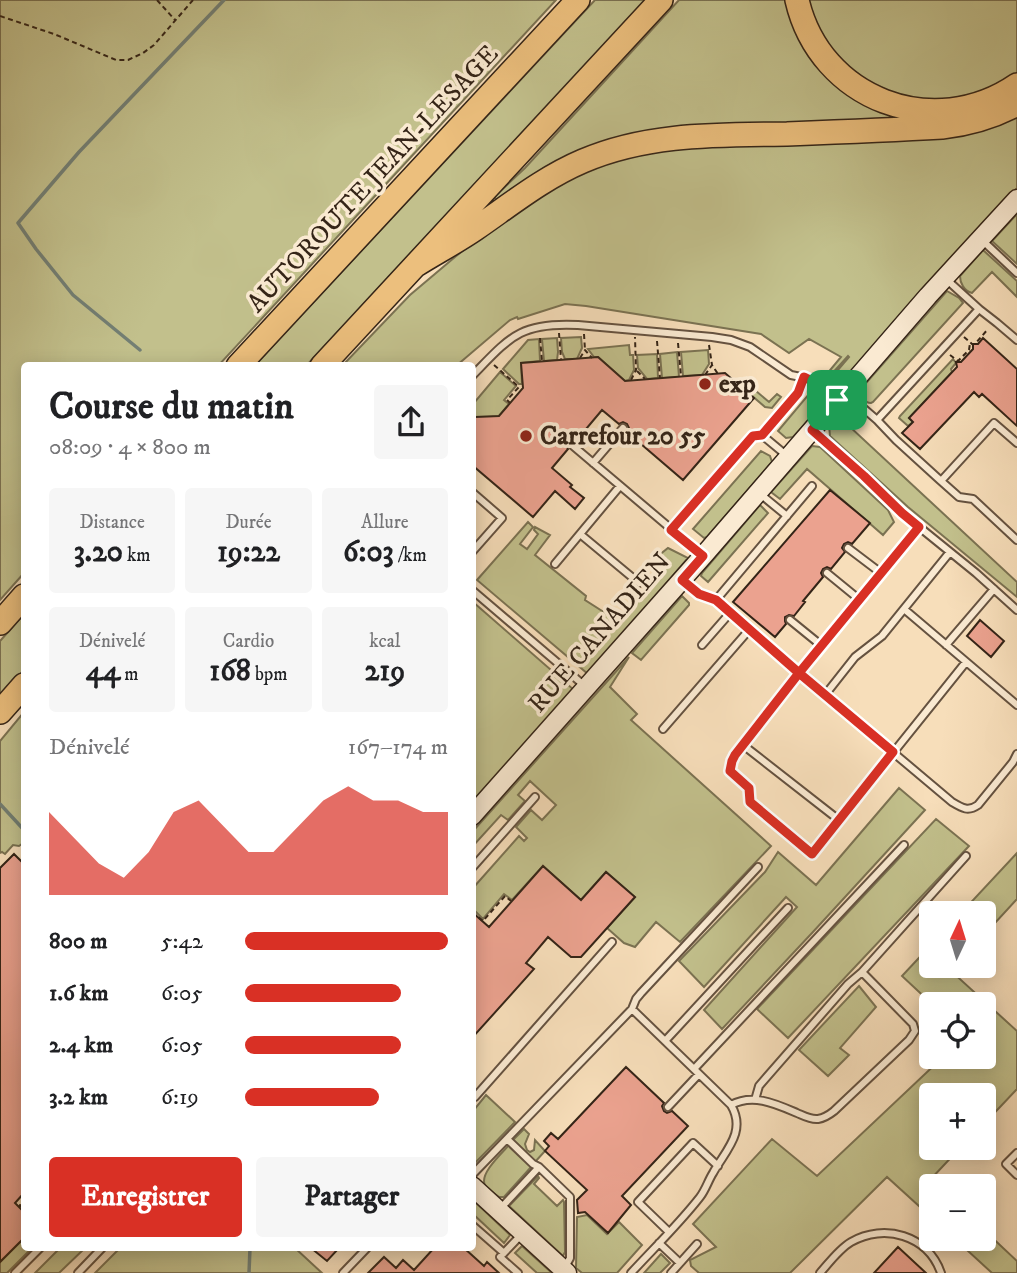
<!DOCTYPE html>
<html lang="fr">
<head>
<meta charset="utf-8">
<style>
	body { margin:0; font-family:"IM FELL DW Pica",serif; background:#f6f6f6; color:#202124; height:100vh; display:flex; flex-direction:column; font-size:26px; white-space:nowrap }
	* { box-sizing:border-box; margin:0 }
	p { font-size:23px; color:#757577 }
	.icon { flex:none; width:38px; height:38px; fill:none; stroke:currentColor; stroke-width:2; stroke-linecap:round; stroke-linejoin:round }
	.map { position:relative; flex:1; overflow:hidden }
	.panel { position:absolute; left:21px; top:362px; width:455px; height:889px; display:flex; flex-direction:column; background:#fff; border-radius:7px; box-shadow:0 4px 18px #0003 }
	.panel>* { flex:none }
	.needle { width:46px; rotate:4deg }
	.fabs { position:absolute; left:919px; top:901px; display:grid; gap:14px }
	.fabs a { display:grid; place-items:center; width:77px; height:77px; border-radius:7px; background:#fff; box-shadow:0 4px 18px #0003; font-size:35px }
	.pin { position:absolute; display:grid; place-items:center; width:60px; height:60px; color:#fff; margin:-30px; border-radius:14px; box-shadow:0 4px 10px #0006 }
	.round { display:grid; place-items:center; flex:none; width:74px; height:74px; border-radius:7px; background:#f6f6f6 }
	.headline { display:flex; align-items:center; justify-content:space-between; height:119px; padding:0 28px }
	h1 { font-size:38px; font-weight:700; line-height:52px }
	.stats { display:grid; grid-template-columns:repeat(3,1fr); gap:10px; height:119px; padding:7px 28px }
	.stats div { display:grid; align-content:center; border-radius:7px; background:#f6f6f6; text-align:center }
	.stats b { font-size:30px; font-weight:700 }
	.stats small { font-size:19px; font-weight:400 }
	.stats p { font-size:19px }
	.chart { height:196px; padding:14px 28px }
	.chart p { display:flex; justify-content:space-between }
	.chart svg { width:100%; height:126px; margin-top:7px; fill:#d93025; opacity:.7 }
	.cta { display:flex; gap:14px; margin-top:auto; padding:14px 28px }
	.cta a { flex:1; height:80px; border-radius:7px; background:#d93025; color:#fff; font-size:28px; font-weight:700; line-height:80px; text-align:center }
	.cta a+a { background:#f6f6f6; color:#202124 }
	ul { padding:0 28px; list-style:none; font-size:23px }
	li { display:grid; grid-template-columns:112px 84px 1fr; align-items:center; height:52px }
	li i { height:18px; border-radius:9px; background:#d93025 }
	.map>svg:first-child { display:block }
	.green { fill:#c2c08c; stroke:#7b7252; stroke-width:2 }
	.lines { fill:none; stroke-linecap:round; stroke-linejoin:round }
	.stream { stroke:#737f74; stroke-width:3.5 }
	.building { fill:#eba28f; stroke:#342417; stroke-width:2 }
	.lane-casing { stroke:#655240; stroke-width:10 }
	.secondary-casing { stroke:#342417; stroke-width:21 }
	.highway-casing { stroke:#342417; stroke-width:26 }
	.path { stroke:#342417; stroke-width:2; stroke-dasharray:5 3.5; stroke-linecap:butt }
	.lane { stroke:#faead2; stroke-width:6 }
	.secondary { stroke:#faead2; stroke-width:18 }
	.highway { stroke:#ecbf7d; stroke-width:23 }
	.route-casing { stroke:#fff; stroke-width:14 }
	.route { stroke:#d93025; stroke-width:9 }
	.poi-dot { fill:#8f2418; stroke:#faead2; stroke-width:2.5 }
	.labels { text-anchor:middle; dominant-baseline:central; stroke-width:7; stroke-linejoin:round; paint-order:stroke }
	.street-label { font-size:26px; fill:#342417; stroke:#faead2 }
	.poi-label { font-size:26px; font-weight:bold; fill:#342417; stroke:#faead2; text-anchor:start }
</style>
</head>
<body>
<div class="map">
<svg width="1017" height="1273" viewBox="0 0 1017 1273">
	<rect width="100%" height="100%" fill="#f7deba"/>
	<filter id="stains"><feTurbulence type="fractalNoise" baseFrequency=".00286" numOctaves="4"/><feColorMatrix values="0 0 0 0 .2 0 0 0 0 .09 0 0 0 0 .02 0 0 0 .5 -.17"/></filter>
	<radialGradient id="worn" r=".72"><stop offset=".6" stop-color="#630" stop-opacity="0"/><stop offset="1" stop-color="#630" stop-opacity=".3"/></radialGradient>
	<path class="green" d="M0,0H556L218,366H24V573L0,600Z
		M595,0H648L306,366H254Z
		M679,0H789L833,79L975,117L705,129L499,202L494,197L525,168Z
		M807,0H1017V73C999,86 971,101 948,101C912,103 881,92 852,71C848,68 843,65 840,62C824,44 816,21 807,0Z
		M1017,114V188L843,381L834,382L831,378L849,357L848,356L829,377L826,375L841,357L809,339L789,353L761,334L586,306L565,304L518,319L517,317L510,320L456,366H342L410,295L455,257L496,224L564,179L634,153Z
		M1017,214V264L992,241Z
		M983,250L1017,281V297L992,272L972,293C964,291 960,283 960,276Z
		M947,291L959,298L963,303L873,402L871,403C865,403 859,397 859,391Z
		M581,337L582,348L577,359H565L562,352L561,338Z
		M557,338L558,352L557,360L544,361L542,339Z
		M539,339L540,361L521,363L522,384H519L503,369L528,340Z
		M629,345L630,355H633L634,370L629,380L625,381L598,357H594L588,349Z
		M708,350L709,364L702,375L683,376L681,352Z
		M677,352L679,377L662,378L660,354Z
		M657,354L658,378L647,379L638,368L637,355Z
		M953,359L956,363L951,369L952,372L909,418L913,422L908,426L899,418L900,416Z
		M500,372L516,386L504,400L509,404L499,416L473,420V404Z
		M756,391L769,402L777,394L781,397L772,408L765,407L751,395Z
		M809,394L814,395L822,401L823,404L793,437L786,438L778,431Z
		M847,404L860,415L850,427L1017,582V597L908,507L830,436L829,425Z
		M812,446L820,447L888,510L894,522L883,535L807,469L780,499L771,492Z
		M761,451L770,456L772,462L707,537L704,538L693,529Z
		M760,505L768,513L708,582L701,576L702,573Z
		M528,522L533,527L520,544L527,549L538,534L534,530L535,527L550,535L535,555L586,596L585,600L610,616L624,613L642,596L658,577L651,566L658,556L668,548L688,558L588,674L477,580Z
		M682,596L689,603V605L641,660L632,653Z
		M473,602L574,690L473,803Z
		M24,614V670L0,697V641Z
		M629,657L610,687L637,714L631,720L771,846L680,942L656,922L635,947L624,943L607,928L635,897L606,872L581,900L543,866L512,900L504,894L483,919L473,909V888L519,836L524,841L527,838L516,827L531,810L542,820L556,805L530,781L518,795L525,801L508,820L501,815L473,846V831Z
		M24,712V847L22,844L19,846L13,845L5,854L2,852L0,853V741Z
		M899,788L925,810L812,933L722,1029L704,1010L797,907L786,897L704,987L679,961L765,872L778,852L816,885Z
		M936,819L969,846L788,1038L757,1009Z
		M1017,853V899L984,935V914L961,913Z
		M931,945V966H955L951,971L1017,1031V1089L984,1124V1096H931V1148H960L929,1181L935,1186H931V1217L887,1177L790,1273H699L691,1266L690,1260L716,1247L693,1224L772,1139L817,1176L943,1057H984V1004H932L902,976Z
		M859,986L876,1007L840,1048L849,1055L828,1076L799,1050Z
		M486,1095L515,1122L476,1162L473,1164V1111Z
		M524,1129L529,1134L525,1144L527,1150L530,1152L534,1150L535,1140L545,1151L535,1162L513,1140Z
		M509,1145L532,1166L504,1197H499C495,1194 488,1189 485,1185C479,1174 502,1153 509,1145Z
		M538,1176L539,1178L534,1184L557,1206L563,1200L564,1202L565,1252L563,1256L509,1206Z
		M473,1200L510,1235L504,1243L473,1214Z
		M587,1215L607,1234L619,1222L642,1245L617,1273H582L576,1268L577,1217Z
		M984,1230L1017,1261V1273H992L955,1239H984Z
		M24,1238V1248H32L7,1273H0V1262Z
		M522,1246L552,1273H537L515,1253Z
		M60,1248H85L59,1273H35Z
		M120,1248H295L322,1273H95Z
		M661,1254L670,1263L660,1273H644Z"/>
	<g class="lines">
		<path class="stream" d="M140,350L73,295L36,249L18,223L79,152L224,0
			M0,804L24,830
			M249,1273L250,1248"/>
	</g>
	<path class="building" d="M983,338L1017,369V426L982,394L979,397L974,392L920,449L902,433L913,422L909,418L957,367L956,362H961L973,349V344H978Z
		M598,357L625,381L725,373L754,398L683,480L627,432L629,428L627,424L623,422L619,424L602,410L576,441L572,439L568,441L566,445L568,449L552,468L572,485L570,487L584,498L575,509L555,491L533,517L472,465V420L475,417L499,416L523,388L521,363Z
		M830,490L870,523L852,544L848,542L844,544L842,548L845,552L831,569L827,567L823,569L821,573L823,577L803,601L805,602L794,616L789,615L785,617V621L786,624L775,637L733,602Z
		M980,620L1004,641L991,657L967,636Z
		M14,854L24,864V1193L15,1203L24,1212V1238L0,1262V868Z
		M543,866L581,900L606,872L635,897L581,957H571L548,937L526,963L534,969L472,1038V912L489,927Z
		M626,1067L664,1103L662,1106L664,1111L667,1113L672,1111L688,1126L622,1196L631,1205L608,1233L585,1212L578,1213L577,1200L587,1190L545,1151L549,1146L544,1141L551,1133L558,1139Z
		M898,1247L926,1273H874Z
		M311,1248H339L327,1261Z
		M434,1248H464L484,1266L487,1262L499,1273H368L384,1257L396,1268L403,1260L414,1270Z"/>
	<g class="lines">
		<defs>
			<path id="lane" d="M983,241L1017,273
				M979,309L997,323L1017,340
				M472,376C510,337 520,322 578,325L712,337L731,340L750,347L791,375L811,379L836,399
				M847,394L877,420L979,309L946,279
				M877,420L896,440L941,481L994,423L1017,443
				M813,432L864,476L902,513L976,573L1017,610
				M572,445L702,555
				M786,455L762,435L798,392L804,378
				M593,463L623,428
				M941,481L959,497L973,499L1017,540
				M472,492L502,518L472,552
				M759,493L787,516
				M919,527L799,673L735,755L732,761L730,771L749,788L750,801L812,854L966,662
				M671,530L753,436L762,435
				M580,534L639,583
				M848,548L881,573
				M555,564L620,486
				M827,573L860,600
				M683,581L699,594L716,600L763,643L952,802C962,808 968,812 978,805L1013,762L1017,754
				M472,590L586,687
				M716,600L812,486
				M904,609L1017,705
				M790,620L822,646
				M702,645L730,613
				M946,645L994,589
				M825,695L855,657L882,636L950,552
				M663,729L749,630
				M743,745L839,820
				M472,868L535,797
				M665,1041L788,908
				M694,1069L904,845
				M475,1097L612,942
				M755,1100L759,1086L765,1079L848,984L862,972L966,856
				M731,1105C753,1093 776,1104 797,1113C804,1116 811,1120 818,1119C824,1118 829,1115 834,1111L909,1040L915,1031L913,1024L862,972
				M668,1107L699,1074
				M507,1139L533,1164L539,1167
				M1017,1153L1006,1164L1017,1175
				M472,1175L632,1009L636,999L641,993L758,867
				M500,1209L539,1167L570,1197V1258L565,1267
				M472,1225L504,1253
				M669,1232L638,1202L693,1143L718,1166
				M659,1243L680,1263L671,1273
				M680,1263L697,1244
				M15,1273L40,1248
				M78,1273L102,1248
				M343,1273L367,1248
				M518,1273L500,1257L522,1234
				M631,1273C654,1248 679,1224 700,1197C706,1189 708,1181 713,1173C725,1151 747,1132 731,1105L632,1009
				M820,1273C829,1263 839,1249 851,1242C884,1223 928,1235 941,1273"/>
			<path id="secondary" d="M472,816L703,556L928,296L1017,199
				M472,1186L567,1273"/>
			<path id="highway" d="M797,0C820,100 934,142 1017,85
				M416,265C435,253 456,242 475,229C510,205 543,178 583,161C648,133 718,135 787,134C839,132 890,130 942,127C969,124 993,117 1017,104
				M238,366L578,0
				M322,366L661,0
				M0,623L24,596
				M0,712L24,685"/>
		</defs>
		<use href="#lane" class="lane-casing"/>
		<use href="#secondary" class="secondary-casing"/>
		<use href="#highway" class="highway-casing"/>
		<path class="path" d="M157,0L175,20
			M0,16L54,34L116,60H128L143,53L154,45L193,0
			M559,333L561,360
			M584,334L585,350
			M964,337L972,344H975L988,329
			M540,338L542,361
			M657,341L660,378
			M678,343L681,376
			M709,345L712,365
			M950,355L958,361L969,350L970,343
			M580,358L585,350L592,358
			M494,365L519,387L507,400L510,403
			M637,371L645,379
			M705,375L712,365L718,374
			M631,380L636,370L635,337
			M472,912L483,921L505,896L511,901
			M19,1207L20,1205L24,1209"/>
		<use href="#lane" class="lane"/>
		<use href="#secondary" class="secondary"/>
		<use href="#highway" class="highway"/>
	</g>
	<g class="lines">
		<defs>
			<path id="route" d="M837,400L818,384L804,377L798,393L762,435L753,436L671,530L703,556L682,580L699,594L716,600L799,673L735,755L732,761L730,771L749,788L750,802L812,854L893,752L799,673L919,527L902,513L864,476L812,430L837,400"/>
		</defs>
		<use href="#route" class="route-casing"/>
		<use href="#route" class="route"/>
	</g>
	<g class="poi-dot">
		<circle cx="705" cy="384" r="7"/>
		<circle cx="526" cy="436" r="7"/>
	</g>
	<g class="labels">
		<g class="street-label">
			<text transform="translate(373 179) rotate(-47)">AUTOROUTE JEAN-LESAGE</text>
			<text transform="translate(600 633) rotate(-49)">RUE CANADIEN</text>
		</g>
		<g class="poi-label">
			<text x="719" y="384">exp</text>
			<text x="540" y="436">Carrefour 20 55</text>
		</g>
	</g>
	<rect width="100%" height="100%" filter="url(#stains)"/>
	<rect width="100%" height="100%" fill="url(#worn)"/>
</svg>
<div class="fabs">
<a><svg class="needle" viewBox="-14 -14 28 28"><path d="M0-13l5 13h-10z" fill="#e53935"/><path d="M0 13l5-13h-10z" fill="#757577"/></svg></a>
<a><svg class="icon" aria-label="locate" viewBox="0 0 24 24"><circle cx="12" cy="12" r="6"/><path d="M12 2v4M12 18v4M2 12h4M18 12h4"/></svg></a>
<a>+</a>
<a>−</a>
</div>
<div class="pin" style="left:837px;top:400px;background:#1e9e55"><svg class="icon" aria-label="arrive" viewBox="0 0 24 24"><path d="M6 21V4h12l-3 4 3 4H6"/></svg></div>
<section class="panel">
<div class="headline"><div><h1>Course du matin</h1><p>08:09 · 4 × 800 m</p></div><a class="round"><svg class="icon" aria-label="share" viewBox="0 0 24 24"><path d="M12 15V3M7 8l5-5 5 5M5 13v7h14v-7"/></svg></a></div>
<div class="stats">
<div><p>Distance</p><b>3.20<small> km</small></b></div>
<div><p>Durée</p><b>19:22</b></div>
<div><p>Allure</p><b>6:03<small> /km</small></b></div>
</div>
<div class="stats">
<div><p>Dénivelé</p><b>44<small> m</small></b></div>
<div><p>Cardio</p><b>168<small> bpm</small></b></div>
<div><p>kcal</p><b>219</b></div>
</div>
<div class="chart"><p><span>Dénivelé</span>167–174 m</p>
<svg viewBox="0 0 160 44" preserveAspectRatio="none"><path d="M0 44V15L10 24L20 33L30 38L40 29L50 15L60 11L70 20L80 29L90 29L100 20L110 11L120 6L130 11L140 11L150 15L160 15V44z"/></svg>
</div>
<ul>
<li><b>800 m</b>5:42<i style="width:100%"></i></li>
<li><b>1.6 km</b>6:05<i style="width:77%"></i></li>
<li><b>2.4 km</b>6:05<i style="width:77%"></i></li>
<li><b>3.2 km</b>6:19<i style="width:66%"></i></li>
</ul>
<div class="cta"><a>Enregistrer</a><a>Partager</a></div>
</section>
</div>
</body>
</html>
